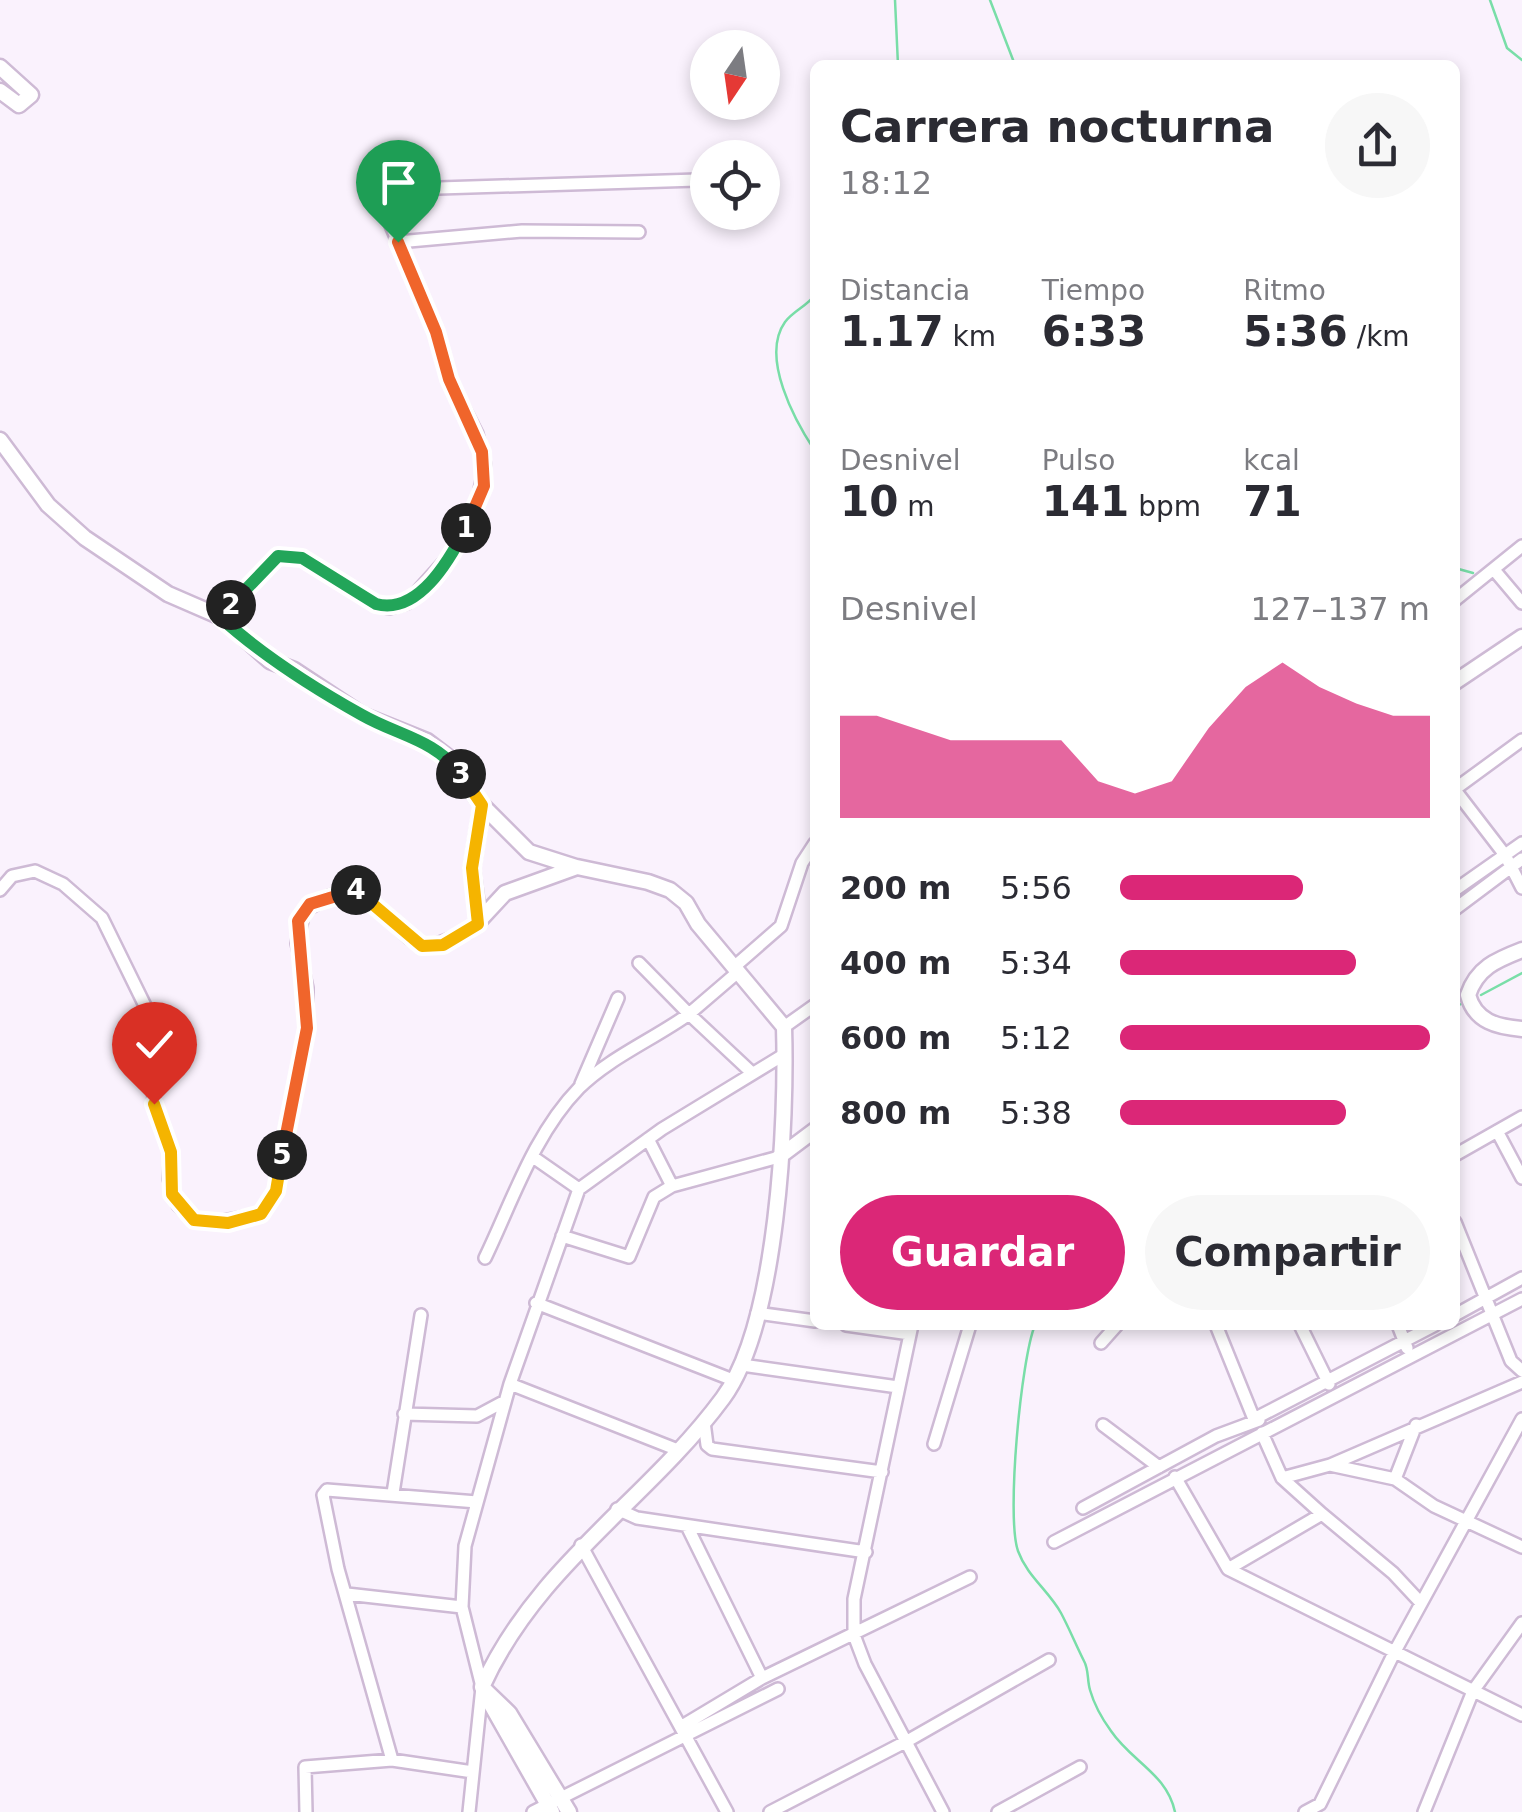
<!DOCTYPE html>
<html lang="es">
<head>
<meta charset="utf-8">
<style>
	body { margin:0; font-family:"DejaVu Sans",sans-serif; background:#f7f7f7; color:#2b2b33; height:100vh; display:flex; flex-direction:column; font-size:38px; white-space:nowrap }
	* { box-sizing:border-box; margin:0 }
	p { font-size:32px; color:#7c7c81 }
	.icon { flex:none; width:55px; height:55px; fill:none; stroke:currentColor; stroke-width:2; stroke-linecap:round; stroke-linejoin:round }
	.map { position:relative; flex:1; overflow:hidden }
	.details { position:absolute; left:810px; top:60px; width:650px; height:1270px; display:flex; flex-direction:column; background:#fff; border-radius:15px; box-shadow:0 5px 15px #0003 }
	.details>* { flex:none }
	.needle { width:65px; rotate:193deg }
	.fabs { position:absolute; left:690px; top:30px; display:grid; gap:20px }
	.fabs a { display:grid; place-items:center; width:90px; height:90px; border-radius:50%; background:#fff; box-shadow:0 5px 15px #0003; font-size:50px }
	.pin { position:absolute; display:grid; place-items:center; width:85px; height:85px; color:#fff; margin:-102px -42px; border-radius:50% 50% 50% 0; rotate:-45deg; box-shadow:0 0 10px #0007 }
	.pin .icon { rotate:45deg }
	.km { position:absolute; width:50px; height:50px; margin:-25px; border-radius:50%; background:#222; color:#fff; font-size:28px; line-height:50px; text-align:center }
	.round { display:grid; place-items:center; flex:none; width:105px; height:105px; border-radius:52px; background:#f7f7f7 }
	.head { display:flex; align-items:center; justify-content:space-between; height:170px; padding:0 30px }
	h1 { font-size:45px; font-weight:700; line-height:75px }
	.metrics { display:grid; grid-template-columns:repeat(3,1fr); gap:15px; height:170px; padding:10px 30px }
	.metrics div { display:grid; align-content:center }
	.metrics b { font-size:42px; font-weight:700 }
	.metrics small { font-size:28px; font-weight:400 }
	.metrics p { font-size:28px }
	.chart { height:280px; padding:20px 30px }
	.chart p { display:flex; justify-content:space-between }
	.chart svg { width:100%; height:180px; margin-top:10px; fill:#db2777; opacity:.7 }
	.primary-button { display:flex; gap:20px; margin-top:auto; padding:20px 30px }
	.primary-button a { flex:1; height:115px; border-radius:60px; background:#db2777; color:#fff; font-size:40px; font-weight:700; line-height:115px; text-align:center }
	.primary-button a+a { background:#f7f7f7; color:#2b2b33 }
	ul { padding:0 30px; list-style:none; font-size:32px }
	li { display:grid; grid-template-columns:160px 120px 1fr; align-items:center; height:75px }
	li i { height:25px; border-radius:12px; background:#db2777 }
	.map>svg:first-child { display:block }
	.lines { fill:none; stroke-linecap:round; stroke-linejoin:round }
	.stream { stroke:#79dea8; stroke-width:2.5 }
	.minor-casing { stroke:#cebad5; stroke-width:16 }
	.tertiary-casing { stroke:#cebad5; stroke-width:19 }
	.minor { stroke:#fff; stroke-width:11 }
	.tertiary { stroke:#fff; stroke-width:14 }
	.split-1-casing { stroke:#fff; stroke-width:20 }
	.split-2-casing { stroke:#fff; stroke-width:20 }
	.split-3-casing { stroke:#fff; stroke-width:20 }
	.split-4-casing { stroke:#fff; stroke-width:20 }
	.split-5-casing { stroke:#fff; stroke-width:20 }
	.split-6-casing { stroke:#fff; stroke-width:20 }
	.split-1 { stroke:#f0652b; stroke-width:12 }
	.split-2 { stroke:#22a559; stroke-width:12 }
	.split-3 { stroke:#22a559; stroke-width:12 }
	.split-4 { stroke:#f5b400; stroke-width:12 }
	.split-5 { stroke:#f0652b; stroke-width:12 }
	.split-6 { stroke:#f5b400; stroke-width:12 }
</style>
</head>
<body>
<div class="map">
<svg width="1522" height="1812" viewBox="0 0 1522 1812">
	<rect width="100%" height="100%" fill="#faf2fd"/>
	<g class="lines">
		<path class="stream" d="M895,0L898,65
			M990,0L1015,65
			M1490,0L1507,48L1522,60
			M815,295C807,306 793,311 785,322C760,357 795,421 815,451
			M1455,510V525
			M1455,568L1473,573
			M1481,995L1522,973
			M1455,1007L1463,1003
			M1035,1325C1021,1359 1006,1517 1018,1551C1027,1576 1049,1591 1061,1613C1069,1628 1076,1645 1084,1661C1089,1670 1087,1680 1090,1690C1094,1704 1103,1720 1111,1731C1132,1762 1167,1774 1175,1812"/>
		<defs>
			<path id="minor" d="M398,242L522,231L639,232
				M1495,571L1522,603
				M1455,600L1522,546
				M221,617L278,556L302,557L376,604L389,608L407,603L453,552L477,505L485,465L477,434L449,379L436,332L376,190L697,180
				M1455,789L1522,740
				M1455,790L1505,855L1522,888
				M0,890L12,876L35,871L63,884L102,918L151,1018L154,1103L171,1152L169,1179L178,1205L194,1220L212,1223L261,1214L276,1191L307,1028V988L297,943L304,911L330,896L359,891L409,938L429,947L468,932L479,921
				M1455,890L1522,843
				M1455,909L1522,859
				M639,963L689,1014L738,972
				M734,967L781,926L802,863L815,843
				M784,1027L815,1005
				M581,1084L618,998
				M1497,1131L1522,1178
				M648,1139L672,1186L779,1157
				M1455,1155L1522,1117
				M533,1157L579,1189
				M1455,1222L1511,1361L1522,1371
				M562,1236L629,1257L654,1197L672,1186
				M485,1258C512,1202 534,1134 579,1088C609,1058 654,1039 689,1014L751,1072
				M536,1303L733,1380
				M757,1313L815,1321
				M1455,1315L1522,1278
				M846,1325L910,1334
				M912,1325L854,1599V1635L865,1664L943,1812
				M1216,1325L1254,1419L1435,1325
				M1300,1325L1329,1384
				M1398,1325L1407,1348
				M1101,1343L1117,1325
				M742,1365L898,1387
				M510,1384L678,1450
				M404,1414L477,1416L505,1401
				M704,1422L707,1445L712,1449L882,1472
				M1103,1425L1159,1467
				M934,1444L970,1325
				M1330,1465L1395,1479L1434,1506L1522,1547
				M1175,1477L1228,1569L1522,1715
				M1282,1478L1330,1465L1522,1382
				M1395,1479L1416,1425
				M393,1493L421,1315
				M1083,1508L1216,1436L1259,1420
				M617,1509L637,1518L866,1552
				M1322,1514L1393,1573L1421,1603
				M687,1526L762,1678
				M1054,1542L1522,1299
				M581,1545L727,1812
				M1228,1569L1322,1514L1282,1478L1262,1433
				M347,1594L462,1607
				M682,1726L762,1678L970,1577
				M392,1760L338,1569L323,1495L327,1490L477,1502
				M306,1812L305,1767L392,1760L473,1772
				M469,1812L482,1687L462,1607L465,1546L510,1384L579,1189L662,1129L785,1054
				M533,1812L778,1689
				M770,1812L909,1740L1049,1660
				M998,1812L1080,1767
				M1305,1812L1320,1804L1394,1653L1522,1419
				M1424,1812L1473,1691L1522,1623"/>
			<path id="tertiary" d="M0,67L31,95L19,105L0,91
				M0,440L48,505L85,538L168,594L221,617L270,661L294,670L362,715L427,741L448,757L482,805L472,868L479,921L505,893L577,867L648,882L670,890L686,903L698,924L784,1027C787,1120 778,1323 723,1398C647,1501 538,1564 482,1687
				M1455,682L1522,637
				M482,805L529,852L576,867
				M1522,950C1496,960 1477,968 1468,995C1475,1022 1498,1027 1522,1029
				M779,1157L815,1130
				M482,1687L509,1713L569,1812
				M489,1701L552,1812"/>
		</defs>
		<use href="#minor" class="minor-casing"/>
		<use href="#tertiary" class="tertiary-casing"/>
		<use href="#minor" class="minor"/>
		<use href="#tertiary" class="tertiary"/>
	</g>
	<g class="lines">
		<defs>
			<path id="split-1" d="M398,242L436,332L449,379L482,452L484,486L466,528"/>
			<path id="split-2" d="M231,605L278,556L302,558L376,604C418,615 449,561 466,528"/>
			<path id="split-3" d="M231,605L220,617C263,656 312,687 362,715C399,736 434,739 461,774"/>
			<path id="split-4" d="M356,890L422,946L443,945L478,924L472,868L482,805L461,774"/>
			<path id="split-5" d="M282,1155L307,1028L298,921L310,904L356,890"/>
			<path id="split-6" d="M154,1104L171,1152L172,1194L194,1220L228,1223L261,1214L276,1191L282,1155"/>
		</defs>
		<use href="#split-1" class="split-1-casing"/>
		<use href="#split-2" class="split-2-casing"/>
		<use href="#split-3" class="split-3-casing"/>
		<use href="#split-4" class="split-4-casing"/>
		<use href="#split-5" class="split-5-casing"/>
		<use href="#split-6" class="split-6-casing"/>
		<use href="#split-1" class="split-1"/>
		<use href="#split-2" class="split-2"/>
		<use href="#split-3" class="split-3"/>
		<use href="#split-4" class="split-4"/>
		<use href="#split-5" class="split-5"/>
		<use href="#split-6" class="split-6"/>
	</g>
</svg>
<div class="fabs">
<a><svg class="needle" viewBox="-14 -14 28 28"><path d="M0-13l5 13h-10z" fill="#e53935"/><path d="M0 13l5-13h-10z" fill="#7c7c81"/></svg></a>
<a><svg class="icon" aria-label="locate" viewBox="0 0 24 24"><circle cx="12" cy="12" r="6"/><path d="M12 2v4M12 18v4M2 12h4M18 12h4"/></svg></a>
</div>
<div class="pin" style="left:398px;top:242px;background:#1e9e55"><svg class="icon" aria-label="arrive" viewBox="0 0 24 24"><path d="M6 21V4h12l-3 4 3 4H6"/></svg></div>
<div class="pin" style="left:154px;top:1104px;background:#d93025"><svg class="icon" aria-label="check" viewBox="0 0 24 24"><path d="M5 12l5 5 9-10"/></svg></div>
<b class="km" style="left:466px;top:528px">1</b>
<b class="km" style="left:231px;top:605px">2</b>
<b class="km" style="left:461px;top:774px">3</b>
<b class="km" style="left:356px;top:890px">4</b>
<b class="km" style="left:282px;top:1155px">5</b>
<section class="details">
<div class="head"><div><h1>Carrera nocturna</h1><p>18:12</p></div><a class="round"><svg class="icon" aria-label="share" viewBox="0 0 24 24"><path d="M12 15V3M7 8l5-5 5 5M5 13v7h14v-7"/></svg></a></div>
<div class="metrics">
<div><p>Distancia</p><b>1.17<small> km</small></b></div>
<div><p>Tiempo</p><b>6:33</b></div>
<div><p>Ritmo</p><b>5:36<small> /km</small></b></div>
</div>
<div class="metrics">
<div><p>Desnivel</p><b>10<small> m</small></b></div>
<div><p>Pulso</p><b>141<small> bpm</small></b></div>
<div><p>kcal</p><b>71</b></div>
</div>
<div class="chart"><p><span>Desnivel</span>127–137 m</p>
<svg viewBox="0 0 160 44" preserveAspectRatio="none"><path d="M0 44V19L10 19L20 22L30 25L40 25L50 25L60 25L70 35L80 38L90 35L100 22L110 12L120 6L130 12L140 16L150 19L160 19V44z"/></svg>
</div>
<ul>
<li><b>200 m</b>5:56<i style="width:59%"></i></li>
<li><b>400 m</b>5:34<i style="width:76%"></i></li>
<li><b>600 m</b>5:12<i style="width:100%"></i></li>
<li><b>800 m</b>5:38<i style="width:73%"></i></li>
</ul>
<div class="primary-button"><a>Guardar</a><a>Compartir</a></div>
</section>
</div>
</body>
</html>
